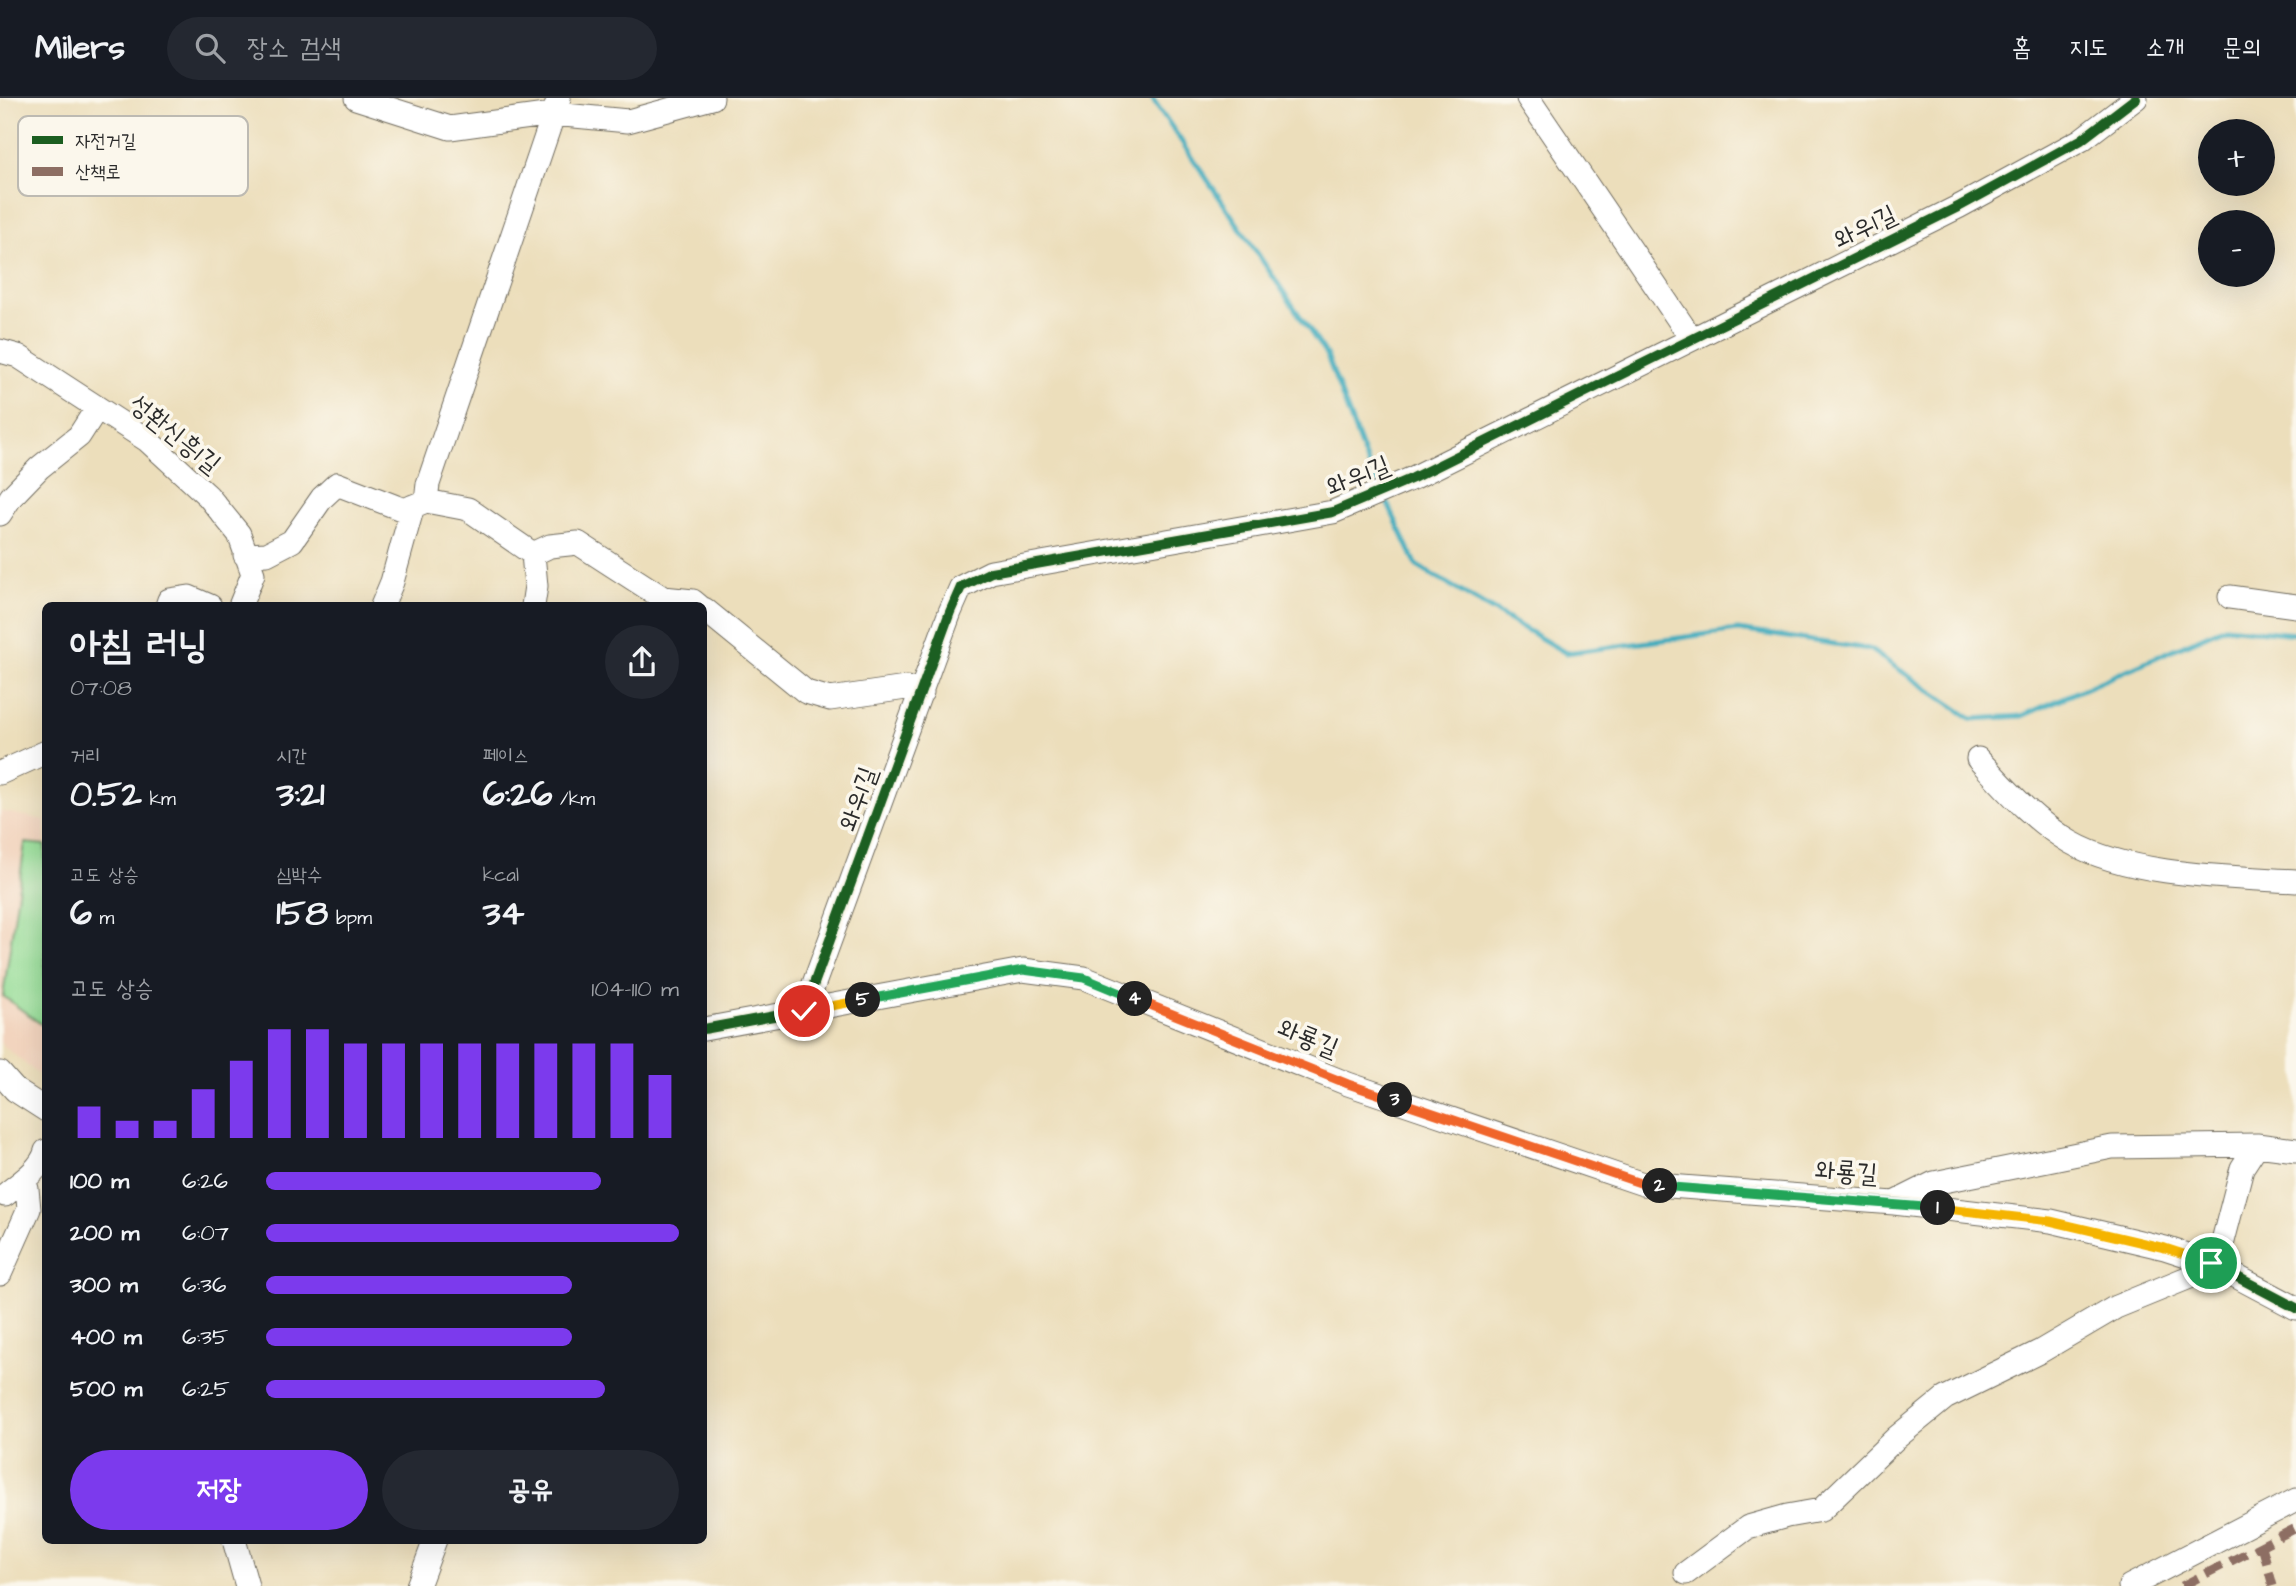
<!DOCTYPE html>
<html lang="ko">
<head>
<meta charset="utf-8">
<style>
	body { margin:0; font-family:"Architects Daughter","Poor Story",sans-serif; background:#242831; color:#f1f3f6; height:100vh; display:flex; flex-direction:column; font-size:26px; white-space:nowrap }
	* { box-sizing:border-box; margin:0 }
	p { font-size:23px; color:#9ea1a6 }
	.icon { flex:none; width:38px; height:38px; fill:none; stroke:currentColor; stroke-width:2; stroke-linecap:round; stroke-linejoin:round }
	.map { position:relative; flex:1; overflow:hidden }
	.details { position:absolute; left:42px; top:504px; width:665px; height:942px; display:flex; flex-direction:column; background:#171b24; border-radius:10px; box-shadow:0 7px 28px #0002 }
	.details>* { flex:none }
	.tools { position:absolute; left:2198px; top:21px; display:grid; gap:14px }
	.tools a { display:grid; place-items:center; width:77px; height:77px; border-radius:50%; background:#171b24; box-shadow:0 7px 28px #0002; font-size:35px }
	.pin { position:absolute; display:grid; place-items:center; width:60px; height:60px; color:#fff; margin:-30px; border:4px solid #fff; border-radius:50%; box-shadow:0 2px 7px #0007 }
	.km { position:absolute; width:35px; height:35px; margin:-18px; border-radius:50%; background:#222; color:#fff; font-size:19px; line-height:35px; text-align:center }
	.round { display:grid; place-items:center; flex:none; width:74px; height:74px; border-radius:37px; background:#242831 }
	.head { display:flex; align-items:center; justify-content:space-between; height:119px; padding:0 28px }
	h1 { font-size:38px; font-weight:700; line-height:52px }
	.stats { display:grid; grid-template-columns:repeat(3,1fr); gap:10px; height:119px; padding:7px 28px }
	.stats div { display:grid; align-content:center }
	.stats b { font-size:35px; font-weight:700 }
	.stats small { font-size:19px; font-weight:400 }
	.stats p { font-size:19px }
	.chart { height:196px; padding:14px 28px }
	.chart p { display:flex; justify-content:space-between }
	.chart svg { width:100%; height:126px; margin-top:7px; stroke:#7c3aed; stroke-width:6 }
	.action { display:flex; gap:14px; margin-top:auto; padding:14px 28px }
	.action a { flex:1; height:80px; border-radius:42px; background:#7c3aed; color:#fff; font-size:28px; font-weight:700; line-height:80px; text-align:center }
	.action a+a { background:#242831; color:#f1f3f6 }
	ul { padding:0 28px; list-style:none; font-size:23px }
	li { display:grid; grid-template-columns:112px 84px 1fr; align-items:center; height:52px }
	li i { height:18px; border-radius:9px; background:#7c3aed }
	header { display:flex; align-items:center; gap:42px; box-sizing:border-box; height:98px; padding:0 35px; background:#171b24; border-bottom:2px solid #363941 }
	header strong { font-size:33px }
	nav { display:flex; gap:38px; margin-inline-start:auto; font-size:24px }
	.search { width:490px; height:63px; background:#242831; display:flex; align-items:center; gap:18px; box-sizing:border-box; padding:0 24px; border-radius:38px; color:#9ea1a6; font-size:26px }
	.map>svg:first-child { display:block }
	.built { fill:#f2d4be }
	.green { fill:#95dd97; stroke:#608461; stroke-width:2 }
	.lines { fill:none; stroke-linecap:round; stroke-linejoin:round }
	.stream { stroke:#3facbd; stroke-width:5 }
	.minor-casing { stroke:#6f6a5d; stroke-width:25 }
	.minor { stroke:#fff; stroke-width:23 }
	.quiet { stroke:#8d6e63; stroke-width:9; stroke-dasharray:18 9; stroke-linecap:butt }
	.cycleway-casing { stroke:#fbf7ec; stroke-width:15 }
	.cycleway { stroke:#1b5e20; stroke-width:10 }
	.split-1-casing { stroke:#fff; stroke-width:14 }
	.split-2-casing { stroke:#fff; stroke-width:14 }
	.split-3-casing { stroke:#fff; stroke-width:14 }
	.split-4-casing { stroke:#fff; stroke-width:14 }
	.split-5-casing { stroke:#fff; stroke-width:14 }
	.split-6-casing { stroke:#fff; stroke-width:14 }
	.split-1 { stroke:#f5b400; stroke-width:9 }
	.split-2 { stroke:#22a559; stroke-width:9 }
	.split-3 { stroke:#f0652b; stroke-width:9 }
	.split-4 { stroke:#f0652b; stroke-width:9 }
	.split-5 { stroke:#22a559; stroke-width:9 }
	.split-6 { stroke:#f5b400; stroke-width:9 }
	.labels { text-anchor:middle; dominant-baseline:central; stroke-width:7; stroke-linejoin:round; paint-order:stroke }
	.street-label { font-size:26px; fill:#2b2b2b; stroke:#fbf7ec }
	.key { fill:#fbf7ec; stroke:#bdbab2; stroke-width:2 }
	.key-label { font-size:19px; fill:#2b2b2b }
</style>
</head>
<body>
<header>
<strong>Milers</strong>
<div class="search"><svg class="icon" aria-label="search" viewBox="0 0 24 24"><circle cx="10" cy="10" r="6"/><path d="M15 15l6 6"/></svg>장소 검색</div>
<nav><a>홈</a><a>지도</a><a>소개</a><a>문의</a></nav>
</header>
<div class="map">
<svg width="2296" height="1488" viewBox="0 0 2296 1488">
	<rect width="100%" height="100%" fill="#fbf7ec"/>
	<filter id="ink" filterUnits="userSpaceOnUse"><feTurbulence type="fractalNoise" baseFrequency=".0143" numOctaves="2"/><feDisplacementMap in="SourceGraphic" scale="14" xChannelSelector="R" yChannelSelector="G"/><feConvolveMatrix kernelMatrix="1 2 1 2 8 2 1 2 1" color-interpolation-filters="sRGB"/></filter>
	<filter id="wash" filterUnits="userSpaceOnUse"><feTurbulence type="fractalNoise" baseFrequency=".00686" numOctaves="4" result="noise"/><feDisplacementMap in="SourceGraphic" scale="28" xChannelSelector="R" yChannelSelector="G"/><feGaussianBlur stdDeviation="1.57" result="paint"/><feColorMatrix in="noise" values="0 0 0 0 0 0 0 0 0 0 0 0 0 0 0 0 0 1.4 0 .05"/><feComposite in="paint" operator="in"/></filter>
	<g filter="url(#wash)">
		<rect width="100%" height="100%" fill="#ecdebb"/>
		<path class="built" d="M0,713L45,722V982L0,945Z"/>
		<path class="green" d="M25,745L45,747V929L3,898Z"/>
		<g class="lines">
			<path class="stream" d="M1152,0L1327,258L1366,362L1379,388
				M1385,400L1417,468L1566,555L1738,532L1869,551L1972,621L2022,618L2225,529L2296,536"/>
		</g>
	</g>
	<g filter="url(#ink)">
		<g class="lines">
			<defs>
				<path id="minor" d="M356,0L450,30L553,16L628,23L712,0
					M1528,0L1691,240
					M0,253L18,258L147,342L208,398L239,436L253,476L240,508
					M426,403L428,386L559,0
					M0,416L11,399L39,370L79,338L97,310
					M245,457L267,456L292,443L322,400L337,386L404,412L426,403L468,411L533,456L550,448L578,445L663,500L693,503L699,508
					M2230,499L2296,508
					M167,508L169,502L189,499L210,508
					M382,508L392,484L413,408
					M533,508L536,488L533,456
					M704,511L806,594L830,601L906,590L922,594
					M1978,661C2006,691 2034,723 2070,744C2129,778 2228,779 2296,783
					M0,675L46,654
					M804,913L950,514L961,489L991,474L1333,414L1413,380L1960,108L2081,42L2136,0
					M704,931L1023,872L1084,880L1348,986L1643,1086L1894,1105L2051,1123L2165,1150L2211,1165L2296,1210
					M0,975L15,992L46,1012
					M5,1097C19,1085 41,1072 46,1053
					M1894,1105L1934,1085L2112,1049L2257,1047L2296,1052
					M0,1176L29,1111L27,1091
					M234,1442L247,1488
					M1686,1475L1748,1429L1787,1418L1821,1412L1896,1340L1945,1300L2041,1253L2116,1209L2197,1176L2211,1165L2223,1143L2242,1070L2257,1047
					M418,1488L435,1442
					M2130,1488L2296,1402"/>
			</defs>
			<use href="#minor" class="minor-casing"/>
			<use href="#minor" class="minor"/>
			<path class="quiet" d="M2262,1448L2273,1488
				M2182,1488L2296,1430"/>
			<defs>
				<path id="cycleway" d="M804,913L950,514L961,489L991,474L1333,414L1413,380L1960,108L2081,42L2136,0
					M704,931L1023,872L1084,880L1348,986L1643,1086L1894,1105L2051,1123L2165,1150L2211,1165L2296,1210"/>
			</defs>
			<use href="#cycleway" class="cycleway-casing"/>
			<use href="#cycleway" class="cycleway"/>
		</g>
	</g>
	<g class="lines" filter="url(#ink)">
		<defs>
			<path id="split-1" d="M1938,1110L2050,1123L2165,1150L2211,1165"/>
			<path id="split-2" d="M1660,1088L1938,1110"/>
			<path id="split-3" d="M1395,1002L1643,1086L1660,1088"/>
			<path id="split-4" d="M1135,901L1348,986L1395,1002"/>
			<path id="split-5" d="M863,902L1023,872L1084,880L1135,901"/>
			<path id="split-6" d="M804,913L863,902"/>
		</defs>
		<use href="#split-1" class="split-1-casing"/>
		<use href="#split-2" class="split-2-casing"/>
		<use href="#split-3" class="split-3-casing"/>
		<use href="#split-4" class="split-4-casing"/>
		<use href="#split-5" class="split-5-casing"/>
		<use href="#split-6" class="split-6-casing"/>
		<use href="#split-1" class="split-1"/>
		<use href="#split-2" class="split-2"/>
		<use href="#split-3" class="split-3"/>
		<use href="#split-4" class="split-4"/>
		<use href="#split-5" class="split-5"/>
		<use href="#split-6" class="split-6"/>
	</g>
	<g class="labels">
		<g class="street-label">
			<text transform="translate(1865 129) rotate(-26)">와우1길</text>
			<text transform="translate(175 336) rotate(39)">성환신흥1길</text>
			<text transform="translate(1358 378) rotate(-22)">와우1길</text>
			<text transform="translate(858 701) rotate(-70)">와우1길</text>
			<text transform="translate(1308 940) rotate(22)">와룡길</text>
			<text transform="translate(1846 1074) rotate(4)">와룡길</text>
		</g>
	</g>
	<rect x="18" y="18" width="230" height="80" rx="10" class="key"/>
	<rect x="32" y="38" width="31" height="8" fill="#1b5e20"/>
	<rect x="32" y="69" width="31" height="9" fill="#8d6e63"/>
	<g class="key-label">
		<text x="75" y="49">자전거길</text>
		<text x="75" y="80">산책로</text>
	</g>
</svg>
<div class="tools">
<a>+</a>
<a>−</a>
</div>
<div class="pin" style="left:2211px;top:1165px;background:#1e9e55"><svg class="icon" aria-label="arrive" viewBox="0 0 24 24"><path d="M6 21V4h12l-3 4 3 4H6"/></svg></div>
<div class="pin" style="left:804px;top:913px;background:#d93025"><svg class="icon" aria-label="check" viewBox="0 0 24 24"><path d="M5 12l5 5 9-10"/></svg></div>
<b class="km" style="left:1938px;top:1110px">1</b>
<b class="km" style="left:1660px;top:1088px">2</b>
<b class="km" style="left:1395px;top:1002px">3</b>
<b class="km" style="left:1135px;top:901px">4</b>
<b class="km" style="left:863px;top:902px">5</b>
<section class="details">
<div class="head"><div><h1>아침 러닝</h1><p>07:08</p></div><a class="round"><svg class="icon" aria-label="share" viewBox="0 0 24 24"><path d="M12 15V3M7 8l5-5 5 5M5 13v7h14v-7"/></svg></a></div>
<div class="stats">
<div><p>거리</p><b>0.52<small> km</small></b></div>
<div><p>시간</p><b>3:21</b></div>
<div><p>페이스</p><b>6:26<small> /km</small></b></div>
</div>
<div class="stats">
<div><p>고도 상승</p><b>6<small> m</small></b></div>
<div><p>심박수</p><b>158<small> bpm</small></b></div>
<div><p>kcal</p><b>34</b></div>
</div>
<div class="chart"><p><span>고도 상승</span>104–110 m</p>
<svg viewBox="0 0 160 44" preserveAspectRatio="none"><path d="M5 44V33M15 44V38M25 44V38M35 44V27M45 44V17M55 44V6M65 44V6M75 44V11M85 44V11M95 44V11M105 44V11M115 44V11M125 44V11M135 44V11M145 44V11M155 44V22"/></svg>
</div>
<ul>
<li><b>100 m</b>6:26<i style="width:81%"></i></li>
<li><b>200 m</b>6:07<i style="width:100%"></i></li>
<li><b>300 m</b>6:36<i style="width:74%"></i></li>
<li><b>400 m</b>6:35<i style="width:74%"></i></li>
<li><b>500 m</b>6:25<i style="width:82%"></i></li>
</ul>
<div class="action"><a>저장</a><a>공유</a></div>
</section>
</div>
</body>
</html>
